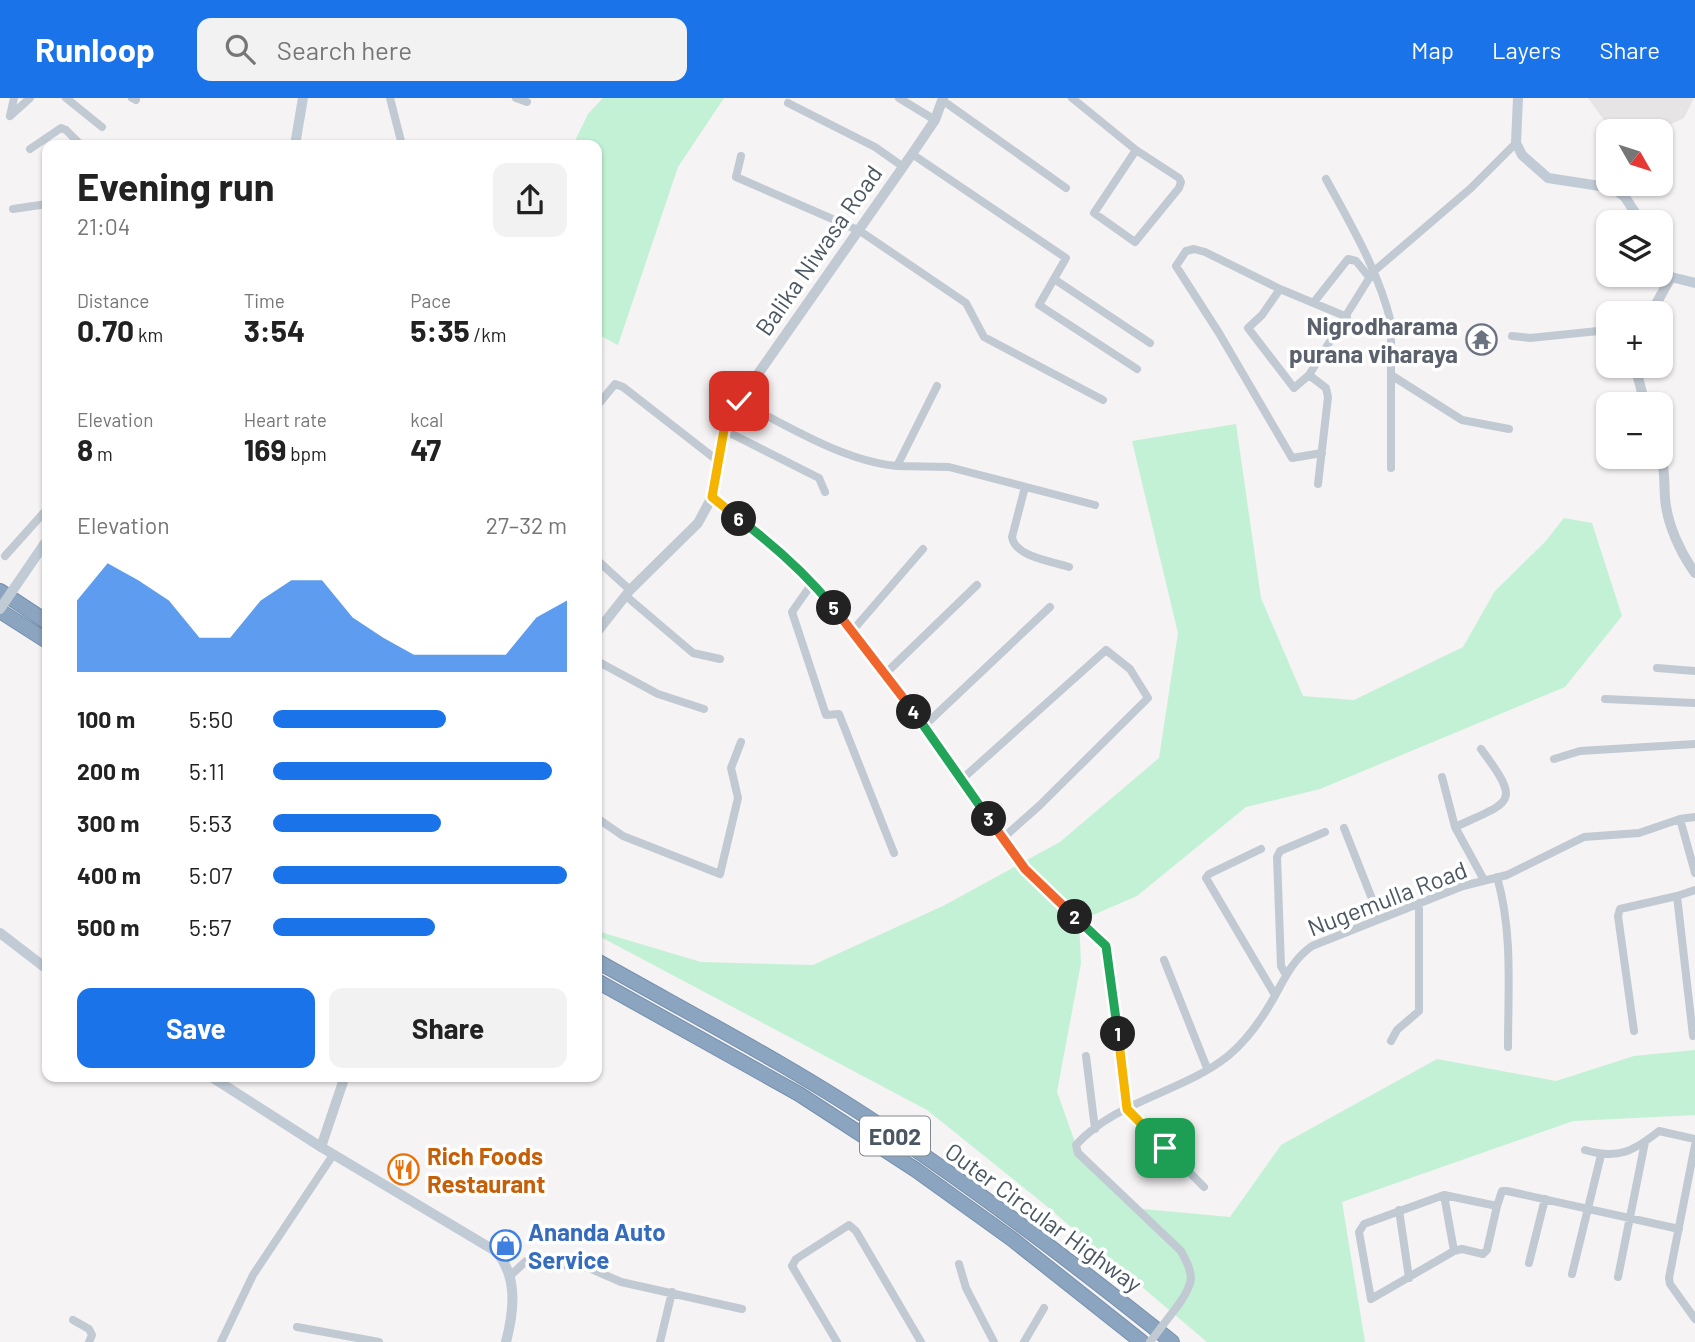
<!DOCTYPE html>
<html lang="en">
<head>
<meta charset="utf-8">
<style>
	body { margin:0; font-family:Barlow,sans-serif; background:#f2f2f2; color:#222; height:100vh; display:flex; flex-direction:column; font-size:26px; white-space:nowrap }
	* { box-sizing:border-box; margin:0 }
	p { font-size:23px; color:#767676 }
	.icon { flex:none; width:38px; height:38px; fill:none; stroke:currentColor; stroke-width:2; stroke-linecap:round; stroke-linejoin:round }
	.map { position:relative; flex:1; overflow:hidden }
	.drawer { position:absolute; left:42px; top:42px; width:560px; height:942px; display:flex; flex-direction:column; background:#fff; border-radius:14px; box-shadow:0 2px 5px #0004 }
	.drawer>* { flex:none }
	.needle { width:46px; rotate:129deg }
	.tools { position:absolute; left:1596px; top:21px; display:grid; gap:14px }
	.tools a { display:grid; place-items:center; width:77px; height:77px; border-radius:14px; background:#fff; box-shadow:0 2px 5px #0004; font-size:35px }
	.pin { position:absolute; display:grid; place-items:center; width:60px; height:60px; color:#fff; margin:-30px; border-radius:14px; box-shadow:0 4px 10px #0006 }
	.km { position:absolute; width:35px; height:35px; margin:-18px; border-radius:50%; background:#222; color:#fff; font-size:19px; line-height:35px; text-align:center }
	.round { display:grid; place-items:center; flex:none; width:74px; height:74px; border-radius:14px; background:#f2f2f2 }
	.overview { display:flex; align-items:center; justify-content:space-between; height:119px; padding:0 35px }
	h1 { font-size:38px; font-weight:700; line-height:52px }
	.metrics { display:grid; grid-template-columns:repeat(3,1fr); gap:10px; height:119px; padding:7px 35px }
	.metrics div { display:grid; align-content:center }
	.metrics b { font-size:30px; font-weight:700 }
	.metrics small { font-size:19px; font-weight:400 }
	.metrics p { font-size:19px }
	.chart { height:196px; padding:14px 35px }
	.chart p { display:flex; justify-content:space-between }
	.chart svg { width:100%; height:126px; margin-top:7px; fill:#1a73e8; opacity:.7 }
	.primary-button { display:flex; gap:14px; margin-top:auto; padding:14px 35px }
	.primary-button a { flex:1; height:80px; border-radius:14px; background:#1a73e8; color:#fff; font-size:28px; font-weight:700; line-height:80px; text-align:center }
	.primary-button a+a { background:#f2f2f2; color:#222 }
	ul { padding:0 35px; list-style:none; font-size:23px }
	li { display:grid; grid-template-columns:112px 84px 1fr; align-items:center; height:52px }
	li i { height:18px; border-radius:9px; background:#1a73e8 }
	header { display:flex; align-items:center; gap:42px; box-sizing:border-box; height:98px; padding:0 35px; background:#1a73e8; color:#fff }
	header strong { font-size:33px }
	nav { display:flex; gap:38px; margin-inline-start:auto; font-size:24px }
	.search { width:490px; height:63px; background:#f2f2f2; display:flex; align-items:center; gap:18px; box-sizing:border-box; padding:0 24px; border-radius:14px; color:#767676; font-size:26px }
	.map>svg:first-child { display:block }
	.education { fill:#e6e4e5 }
	.green { fill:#c3f1d5 }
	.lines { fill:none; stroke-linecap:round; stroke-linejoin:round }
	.motorway-casing { stroke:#7690ad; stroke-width:16 }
	.minor { stroke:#c1cad2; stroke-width:8 }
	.tertiary { stroke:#c1cad2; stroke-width:10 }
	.secondary { stroke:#c1cbd6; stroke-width:10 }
	.motorway { stroke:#8ba5c1; stroke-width:14 }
	.minor-bridge { stroke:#c1cad2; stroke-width:8 }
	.secondary-bridge { stroke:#c1cbd6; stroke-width:10 }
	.split-1-casing { stroke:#fff; stroke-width:14 }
	.split-2-casing { stroke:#fff; stroke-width:14 }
	.split-3-casing { stroke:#fff; stroke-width:14 }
	.split-4-casing { stroke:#fff; stroke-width:14 }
	.split-5-casing { stroke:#fff; stroke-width:14 }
	.split-6-casing { stroke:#fff; stroke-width:14 }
	.split-7-casing { stroke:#fff; stroke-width:14 }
	.split-1 { stroke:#f5b400; stroke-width:9 }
	.split-2 { stroke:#22a559; stroke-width:9 }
	.split-3 { stroke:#f0652b; stroke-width:9 }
	.split-4 { stroke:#22a559; stroke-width:9 }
	.split-5 { stroke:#f0652b; stroke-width:9 }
	.split-6 { stroke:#22a559; stroke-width:9 }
	.split-7 { stroke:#f5b400; stroke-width:9 }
	.labels { text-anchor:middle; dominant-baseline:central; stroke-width:7; stroke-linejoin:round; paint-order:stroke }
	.shield { fill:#fff; stroke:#808990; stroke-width:2 }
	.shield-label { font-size:23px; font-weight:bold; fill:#4a5661 }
	.street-label { font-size:24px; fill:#4a5661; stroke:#fff }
	.worship-label { font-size:24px; font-weight:bold; fill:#5b616d; stroke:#fff; text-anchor:end }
	.food-label { font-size:24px; font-weight:bold; fill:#c56008; stroke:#fff; text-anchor:start }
	.shop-label { font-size:24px; font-weight:bold; fill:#366cbe; stroke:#fff; text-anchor:start }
</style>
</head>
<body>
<header>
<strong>Runloop</strong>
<div class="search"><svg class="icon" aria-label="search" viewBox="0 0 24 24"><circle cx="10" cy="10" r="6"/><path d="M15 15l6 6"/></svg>Search here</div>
<nav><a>Map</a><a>Layers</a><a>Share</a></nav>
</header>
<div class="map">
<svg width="1695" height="1244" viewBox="0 0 1695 1244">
	<rect width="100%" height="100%" fill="#f5f3f3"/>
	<path class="education" d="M1588,0H1694L1684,20L1657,33H1612Z"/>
	<path class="green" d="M603,0H724L678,69L618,247L597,236V47H573L588,16Z
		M1236,326L1261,500L1303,598L1354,602L1463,549L1495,493L1545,444L1564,420L1592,425L1622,518L1565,589L1320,691L1246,709L1137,798L1079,823L1081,865L1057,994L1076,1047L1132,1110L1230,1119L1281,1047L1437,961L1556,983L1634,958L1695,952V1017L1573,1023L1342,1104L1365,1244H1207L1044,1106L927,1012L597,837V833L701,864L813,867L943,808L1060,744L1159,660L1178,535L1132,343Z"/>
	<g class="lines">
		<defs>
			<path id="motorway" d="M0,493L47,524
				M0,513L47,543
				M597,863C696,919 797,971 891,1035C988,1100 1081,1171 1172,1244
				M597,883L799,996L916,1072L1012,1141L1142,1244"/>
		</defs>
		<use href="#motorway" class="motorway-casing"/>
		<path class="minor" d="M66,0L102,29
			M132,0L136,2
			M390,0L402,47
			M516,0L527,4
			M899,0L935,22
			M1072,0L1136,52L1179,80L1181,84L1179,90L1135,144L1094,115L1136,52
			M942,2L1066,90
			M788,5L875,49L902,68
			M10,18L30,0
			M10,18L14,0
			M30,51L61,30L66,32L81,47
			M912,56L1066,160L1039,207L1137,271
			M741,58L736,79L860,133L966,205L984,239L1103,302
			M1326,81C1351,127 1379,174 1391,225V370
			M13,111L47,106
			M1054,181L1150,245
			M1280,191L1205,154L1194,151L1186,153L1176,168L1219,235L1292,360L1322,355
			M1314,204L1348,161L1356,163L1370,180
			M1347,219L1280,191L1262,217L1248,230L1294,290L1309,277L1373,174L1471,90L1516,45
			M1512,238L1530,240L1608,232
			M1309,277L1326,290L1328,299L1318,386
			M1391,277L1462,322L1509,331
			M739,303C786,327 843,363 897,368L937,288
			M597,308L615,286L623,289L718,363
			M724,332L819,380L825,394
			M897,368L949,369L1095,407
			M1025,389L1012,439C1015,459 1052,463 1069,469
			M712,399L781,453L813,484L886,575L1025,771L1106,848L1127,1011L1204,1089
			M5,458L47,411
			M597,462L630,492
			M813,484L792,514L826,617L839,616L894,755
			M626,498L693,555L720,561
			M853,532L923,451
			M597,563L658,596L704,611
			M1657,570L1695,573
			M886,575L977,487
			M1605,601L1695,605
			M924,628L1050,509
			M1554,661L1580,653L1695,646
			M1442,679L1455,729L1484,782
			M961,682L1106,552L1130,571L1148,600L1039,708L1003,740
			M597,720L623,738L720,776L738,700L731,670L741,644
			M1680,721L1695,775
			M1455,729C1512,703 1522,706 1481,651
			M1344,730L1380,821
			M1261,751L1209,776L1206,780L1275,897
			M1497,779C1513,834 1508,892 1508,949
			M1677,798L1693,938
			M1164,862L1207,970
			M1286,877L1281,868L1277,759L1280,753L1325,734
			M1634,933L1618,818L1620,811L1677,798L1695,792
			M1391,943L1397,932L1419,913V805
			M1086,958L1095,1031
			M1695,1047L1669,1180L1670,1186L1695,1221
			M1585,1052C1618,1062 1634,1053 1659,1033L1695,1041
			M1444,1097L1454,1153
			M1497,1108L1444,1097L1364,1126L1359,1134L1371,1201L1454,1153L1462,1151L1483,1156L1487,1152L1497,1108L1502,1093H1507L1679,1131
			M1399,1112L1409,1180
			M1529,1165L1545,1101
			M959,1166L966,1190L994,1244
			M1572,1176L1601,1057
			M511,1177L526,1163L589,1170L621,1184L742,1211
			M1618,1179L1645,1044
			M1179,1206C1195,1183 1194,1177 1181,1153L1078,1055L1076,1047C1117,1002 1183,994 1228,958C1245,944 1261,922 1272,903C1284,882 1292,862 1312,848L1463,788L1507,777L1584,739L1639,735L1680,721L1695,719
			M73,1222L89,1231L92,1237L89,1244
			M297,1229L379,1244
			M221,1244L253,1177L333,1057
			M660,1244L672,1194
			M837,1244L792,1168L796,1161L849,1127L856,1133L921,1244
			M1024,1244L1044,1210"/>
		<path class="tertiary" d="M1651,215L1671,179
			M1635,268L1645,306
			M1661,356C1665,371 1664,385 1665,400C1667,426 1680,454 1695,475
			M597,534L630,492L698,425L712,399L724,332L739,303L912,56L935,22L943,0
			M321,1049L345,978"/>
		<path class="secondary" d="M1518,0L1516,45L1522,57L1548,80L1613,90L1625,99L1641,124
			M295,47L303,0
			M1661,167L1671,179L1695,185
			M0,835L47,871
			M210,978L321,1049L497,1154C518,1180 514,1213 506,1244"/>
		<use href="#motorway" class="motorway"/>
		<path class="minor-bridge" d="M1150,1244L1179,1206"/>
		<path class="secondary-bridge" d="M0,511L45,445"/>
	</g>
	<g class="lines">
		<defs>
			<path id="split-1" d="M1118,936L1127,1011L1165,1050"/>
			<path id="split-2" d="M1075,819L1106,848L1118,936"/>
			<path id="split-3" d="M989,721L1025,771L1075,819"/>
			<path id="split-4" d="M914,614L989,721"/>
			<path id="split-5" d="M834,510L914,614"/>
			<path id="split-6" d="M739,421C775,448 806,476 834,510"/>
			<path id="split-7" d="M739,303L724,332L712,399L739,421"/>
		</defs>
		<use href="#split-1" class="split-1-casing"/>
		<use href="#split-2" class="split-2-casing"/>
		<use href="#split-3" class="split-3-casing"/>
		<use href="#split-4" class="split-4-casing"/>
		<use href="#split-5" class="split-5-casing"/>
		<use href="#split-6" class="split-6-casing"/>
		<use href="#split-7" class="split-7-casing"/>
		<use href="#split-1" class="split-1"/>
		<use href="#split-2" class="split-2"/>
		<use href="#split-3" class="split-3"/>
		<use href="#split-4" class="split-4"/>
		<use href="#split-5" class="split-5"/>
		<use href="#split-6" class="split-6"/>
		<use href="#split-7" class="split-7"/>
	</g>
	<defs>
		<symbol id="temple-ring" viewBox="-11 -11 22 22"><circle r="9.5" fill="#fff" stroke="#6b7280" stroke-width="1.5"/><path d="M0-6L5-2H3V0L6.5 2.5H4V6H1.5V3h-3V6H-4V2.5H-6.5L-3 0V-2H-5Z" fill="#6b7280"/></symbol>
		<symbol id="restaurant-ring" viewBox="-11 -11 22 22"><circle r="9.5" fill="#fff" stroke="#e8710a" stroke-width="1.5"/><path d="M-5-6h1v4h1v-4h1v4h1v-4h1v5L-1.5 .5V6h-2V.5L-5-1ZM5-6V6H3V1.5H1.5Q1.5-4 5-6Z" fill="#e8710a"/></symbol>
		<symbol id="shop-ring" viewBox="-11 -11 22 22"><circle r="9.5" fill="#fff" stroke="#3f7fe0" stroke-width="1.5"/><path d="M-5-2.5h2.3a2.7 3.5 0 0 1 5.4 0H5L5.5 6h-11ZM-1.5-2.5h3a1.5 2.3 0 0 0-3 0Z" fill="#3f7fe0"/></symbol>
	</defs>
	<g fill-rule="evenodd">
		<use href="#temple-ring" x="1464" y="224" width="35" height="35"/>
		<use href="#restaurant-ring" x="386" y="1054" width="35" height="35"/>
		<use href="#shop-ring" x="488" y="1130" width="35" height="35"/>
	</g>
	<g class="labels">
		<rect class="shield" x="860" y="1018.5" width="70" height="39" rx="5"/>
		<g class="shield-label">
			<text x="895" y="1038">E002</text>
		</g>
		<g class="street-label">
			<text transform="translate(818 152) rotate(-55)">Balika Niwasa Road</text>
			<text transform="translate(1387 800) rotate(-21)">Nugemulla Road</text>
			<text transform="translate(1044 1119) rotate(36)">Outer Circular Highway</text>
		</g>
		<g class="worship-label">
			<text x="1458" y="227">Nigrodharama<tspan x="1458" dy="28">purana viharaya</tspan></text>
		</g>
		<g class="food-label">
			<text x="427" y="1057">Rich Foods<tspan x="427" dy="28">Restaurant</tspan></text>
		</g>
		<g class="shop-label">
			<text x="528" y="1133">Ananda Auto<tspan x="528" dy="28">Service</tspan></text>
		</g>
	</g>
</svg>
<div class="tools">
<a><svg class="needle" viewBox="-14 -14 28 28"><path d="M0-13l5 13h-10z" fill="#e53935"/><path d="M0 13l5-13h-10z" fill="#767676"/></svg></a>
<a><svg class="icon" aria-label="layers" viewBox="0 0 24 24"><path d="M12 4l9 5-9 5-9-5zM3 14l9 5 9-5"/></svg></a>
<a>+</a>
<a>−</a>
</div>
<div class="pin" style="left:1165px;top:1050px;background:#1e9e55"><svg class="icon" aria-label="arrive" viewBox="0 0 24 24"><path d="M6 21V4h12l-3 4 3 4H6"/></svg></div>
<div class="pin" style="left:739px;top:303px;background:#d93025"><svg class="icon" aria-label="check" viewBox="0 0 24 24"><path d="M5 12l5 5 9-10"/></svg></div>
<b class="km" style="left:1118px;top:936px">1</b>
<b class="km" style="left:1075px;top:819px">2</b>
<b class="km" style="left:989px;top:721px">3</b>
<b class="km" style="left:914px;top:614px">4</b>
<b class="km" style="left:834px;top:510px">5</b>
<b class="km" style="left:739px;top:421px">6</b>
<section class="drawer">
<div class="overview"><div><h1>Evening run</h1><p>21:04</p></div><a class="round"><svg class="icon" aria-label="share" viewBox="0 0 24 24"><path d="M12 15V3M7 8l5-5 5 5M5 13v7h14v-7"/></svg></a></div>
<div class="metrics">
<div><p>Distance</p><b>0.70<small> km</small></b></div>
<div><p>Time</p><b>3:54</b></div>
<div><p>Pace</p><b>5:35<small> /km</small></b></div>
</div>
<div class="metrics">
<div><p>Elevation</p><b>8<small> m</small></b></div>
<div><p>Heart rate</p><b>169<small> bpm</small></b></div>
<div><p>kcal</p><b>47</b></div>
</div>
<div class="chart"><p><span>Elevation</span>27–32 m</p>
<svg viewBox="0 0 160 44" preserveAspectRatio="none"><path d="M0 44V19L10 6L20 12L30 19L40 32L50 32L60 19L70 12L80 12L90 25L100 32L110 38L120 38L130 38L140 38L150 25L160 19V44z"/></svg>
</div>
<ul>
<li><b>100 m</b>5:50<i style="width:59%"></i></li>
<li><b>200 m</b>5:11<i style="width:95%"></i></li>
<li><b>300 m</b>5:53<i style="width:57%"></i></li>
<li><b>400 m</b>5:07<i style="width:100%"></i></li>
<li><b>500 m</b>5:57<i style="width:55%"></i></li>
</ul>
<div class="primary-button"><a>Save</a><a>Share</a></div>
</section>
</div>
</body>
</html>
